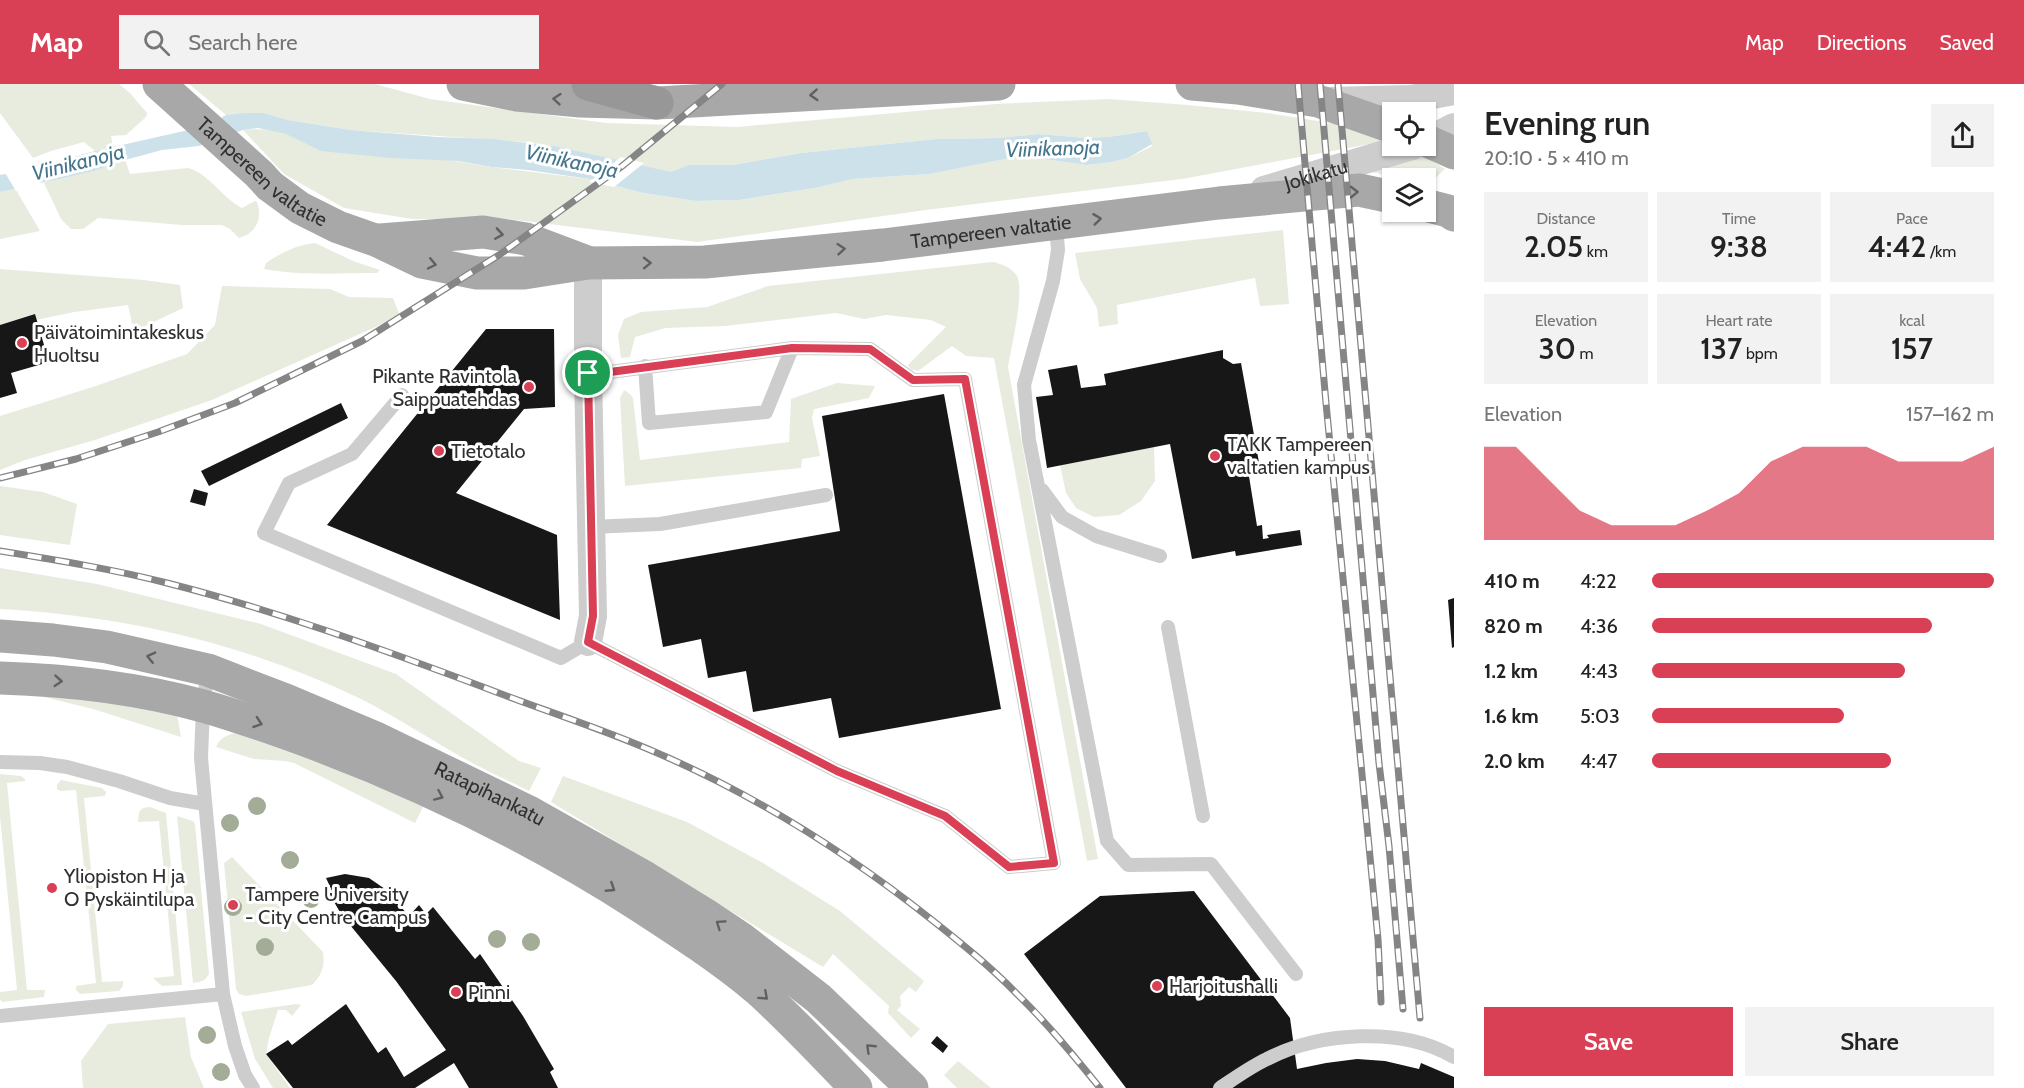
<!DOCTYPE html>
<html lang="en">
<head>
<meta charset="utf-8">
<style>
	body { margin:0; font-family:Cabin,sans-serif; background:#f2f2f2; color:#222; height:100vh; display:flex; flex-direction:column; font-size:22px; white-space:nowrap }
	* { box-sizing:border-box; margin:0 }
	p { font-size:20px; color:#767676 }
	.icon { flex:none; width:33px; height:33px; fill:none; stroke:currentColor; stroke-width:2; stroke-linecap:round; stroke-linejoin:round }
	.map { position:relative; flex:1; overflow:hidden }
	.details { display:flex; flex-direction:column; background:#fff; width:570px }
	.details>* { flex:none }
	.tools { position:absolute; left:1382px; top:18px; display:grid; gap:12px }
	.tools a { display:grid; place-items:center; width:54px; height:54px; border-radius:0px; background:#fff; box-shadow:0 2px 4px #0004; font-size:30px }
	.pin { position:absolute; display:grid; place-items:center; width:51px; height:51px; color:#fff; margin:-26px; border:3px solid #fff; border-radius:50%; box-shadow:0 2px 6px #0007 }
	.round { display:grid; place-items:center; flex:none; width:63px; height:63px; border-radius:0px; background:#f2f2f2 }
	.overview { display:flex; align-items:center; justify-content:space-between; height:102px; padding:0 30px }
	h1 { font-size:33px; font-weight:600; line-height:45px }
	.metrics { display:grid; grid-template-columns:repeat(3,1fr); gap:9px; height:102px; padding:6px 30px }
	.metrics div { display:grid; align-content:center; border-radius:0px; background:#f2f2f2; text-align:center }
	.metrics b { font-size:30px; font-weight:600 }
	.metrics small { font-size:16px; font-weight:400 }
	.metrics p { font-size:16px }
	.chart { height:168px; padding:12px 30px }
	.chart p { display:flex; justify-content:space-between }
	.chart svg { width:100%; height:108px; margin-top:6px; fill:#d94055; opacity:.7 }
	.action { display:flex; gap:12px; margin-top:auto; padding:12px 30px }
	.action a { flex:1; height:69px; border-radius:0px; background:#d94055; color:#fff; font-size:24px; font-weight:600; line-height:69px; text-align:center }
	.action a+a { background:#f2f2f2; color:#222 }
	ul { padding:0 30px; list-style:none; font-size:20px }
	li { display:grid; grid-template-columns:96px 72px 1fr; align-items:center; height:45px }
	li i { height:15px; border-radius:8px; background:#d94055 }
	header { display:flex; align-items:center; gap:36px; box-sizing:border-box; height:84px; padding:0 30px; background:#d94055; color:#fff }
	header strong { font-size:28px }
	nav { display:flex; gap:33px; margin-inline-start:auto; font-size:21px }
	.search { width:420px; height:54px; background:#f2f2f2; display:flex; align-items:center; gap:15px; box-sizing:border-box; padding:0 21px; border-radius:0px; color:#767676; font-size:22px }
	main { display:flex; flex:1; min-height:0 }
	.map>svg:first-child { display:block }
	.green { fill:#e7ecdf }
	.water { fill:#cde1ea }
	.pier { fill:#fff }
	.building { fill:#171717 }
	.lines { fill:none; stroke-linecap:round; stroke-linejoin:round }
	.lane { stroke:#cdcdcd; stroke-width:14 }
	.street { stroke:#cdcdcd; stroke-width:28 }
	.primary { stroke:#a8a8a8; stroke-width:33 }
	.highway { stroke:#979797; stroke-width:33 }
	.rail-casing { stroke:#858585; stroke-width:7 }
	.rail { stroke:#fff; stroke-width:4.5; stroke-dasharray:14; stroke-linecap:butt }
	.tree { fill:#a2ac96 }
	.oneway { stroke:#606060 }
	.route-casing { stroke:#fff; stroke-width:12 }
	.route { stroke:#d94055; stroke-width:8 }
	.poi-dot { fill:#d94055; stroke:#fff; stroke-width:2 }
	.labels { text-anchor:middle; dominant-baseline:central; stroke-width:6; stroke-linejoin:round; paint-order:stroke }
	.street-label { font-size:20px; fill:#303030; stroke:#fff }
	.poi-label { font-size:20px; fill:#303030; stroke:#fff; text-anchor:start }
	.water-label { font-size:21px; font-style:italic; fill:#43758d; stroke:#fff }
</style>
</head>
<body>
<header>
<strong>Map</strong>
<div class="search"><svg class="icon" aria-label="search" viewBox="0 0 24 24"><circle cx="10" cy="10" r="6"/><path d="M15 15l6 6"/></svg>Search here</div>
<nav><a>Map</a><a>Directions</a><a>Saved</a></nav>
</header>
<main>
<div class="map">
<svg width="1454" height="1004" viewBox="0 0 1454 1004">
	<rect width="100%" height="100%" fill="#fff"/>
	<path class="green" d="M0,0H119L130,9L147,29L146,33L126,51L111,52L113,62L95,67L84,58L51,67L33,74L0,29Z
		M189,0H375L430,15L606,39L737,43L996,20L1109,15L1188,21L1267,29L1337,40L1386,57L1182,95L926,126L697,158L507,135H412L344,124L284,90L243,46C258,44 271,46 286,50L492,83L590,95L643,109L696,117L739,116L815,104L853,95L930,90L1010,74L1043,75L1087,81L1112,78L1128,74L1152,62L1146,47L1108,53L1086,54L1038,50L998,54L936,55L801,69L732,81H688L671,88L664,87L555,62L524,58L351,46L288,36L264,29L226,31Z
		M1417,71L1426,73L1445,85L1428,101L1425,100V94H1404L1372,88Z
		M125,76L130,90L188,84C210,90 222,114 242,124L255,117L257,118C263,135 256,149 239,154L230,145L222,141H182L98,134L83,145H71L61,135L44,99L53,95L94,87Z
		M15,104L40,147L0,155V108Z
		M1283,146L1289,220L1260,222L1255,194L1117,221L1118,240L1099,243L1097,224L1080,195L1075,169Z
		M315,159L353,177L380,186L377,189C340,189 301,192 264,185L266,179C281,169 296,161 315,159Z
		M993,178C1002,180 1012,184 1017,192C1025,207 1011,265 1008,283L1098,775L1087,777L994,274L966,272L952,262L918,287L910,285L908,281L946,243L931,236L886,231L864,235L836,229L725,242L666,244L635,253L630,273L621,274L618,251L624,235L641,228L707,223L768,202Z
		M0,185L144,196L180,201L183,224L137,246L133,244L128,221L74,228L36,236L34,230L0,241Z
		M222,202L330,205L349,213L393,214L400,232L212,316L95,356L25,376L0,386V332L96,302L187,270L215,241Z
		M837,299L875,302L869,314L814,325L812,334L820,372L802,375L801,384L625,402L620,314L624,306L630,310L633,314L640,376L789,358L791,315Z
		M1154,363L1155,397L1141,417L1119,431L1094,433L1076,424L1066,409L1060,381Z
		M0,402L43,408L77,420L70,461L0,451Z
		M0,484L97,500L261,540L396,590L519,677L541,684L529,707C514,699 499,693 484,685C442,664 403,636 361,615C246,560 127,532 0,525Z
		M44,609L110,616L177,630L181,653L93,625L44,613Z
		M236,649L322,680L417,719L423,723L415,739L294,679L285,677L254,675L216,663C220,654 226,651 236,649Z
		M0,690L21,692L25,695V697L7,699L27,906H45L44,913L3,918L0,916V908L17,906L0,732Z
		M563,692L687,738L763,779L840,827L924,897L916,908L909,903L900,912L901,922L897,926L920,945L911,954L888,929L889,922L833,870L823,883L551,718Z
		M61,696L102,704L106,708L105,712L84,714L102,898L123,897V902L119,907L80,910L76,906V902L96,899L76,706L60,707L57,705V701Z
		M150,723L166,729L182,901L162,902L153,894L174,892L159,737L138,738L139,728L143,724Z
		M177,732L193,737L195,740L209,890C205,897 201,898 193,899Z
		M232,773L323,868C325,882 322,891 312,901L246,912L239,910L236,905L224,779Z
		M296,920L301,921L292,932L286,926H278L269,954L266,970L290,1004H273L255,975L241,928Z
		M185,933L191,973L204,1004H83L81,977L108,940Z
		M958,977L991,1004H957L944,991Z"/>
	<path class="water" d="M246,29H264L288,36L351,46L437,53L492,55L555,62L671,88L688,81H732L801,69L936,55L998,54L1038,50L1086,54L1108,53L1147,47L1152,60L1128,74L1112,78L1087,81L1043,75L1010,74L930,90L853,95L815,104L739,116L696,117L643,109L590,95L528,86L492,83L458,77L391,74L321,67L286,50L258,44L243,46L199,62L162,66L125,76L94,87L0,108V91L23,87L95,67L184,47L212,39L226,31Z"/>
	<path class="pier" d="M621,73L644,79L614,103L589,98Z
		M30,82L42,102L16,107L4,87Z"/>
	<path class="building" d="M35,230L49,278L11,289L17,309L0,314V241Z
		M486,245H554L555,323L524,325L456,409L557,451L560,536L327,441Z
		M1223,266V274L1233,280L1241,279L1260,384L1248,386L1257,442L1262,441L1263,455L1269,454L1267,451L1300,446L1302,461L1236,472L1235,467L1192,475L1170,360L1047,384L1036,313L1053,311L1048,286L1077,281L1081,304L1106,301L1104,290Z
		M944,310L1001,625L839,654L831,614L753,628L746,587L708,594L701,555L663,563L648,481L840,447L822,332Z
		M341,319L348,334L209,402L201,387Z
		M194,405L208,409L205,422L190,418Z
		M1454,514V563L1452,564L1448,516Z
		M345,790L369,794L385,805L409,832L419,821L426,830L433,823L475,875L480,870L523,932L554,985L550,988L558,1004H469L454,979L415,1004H293L266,970L288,956L292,961L346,920L378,969L386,963L404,993L446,966L396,897L341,830L329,809H333L326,794Z
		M1194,807L1290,934L1297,985L1326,979L1357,975L1385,977L1419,985L1421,979L1454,993V1004H1126L1024,870L1100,812Z
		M937,952L948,962L943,969L931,959Z"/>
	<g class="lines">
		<path class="lane" d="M1056,140L1058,166L1053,197L1024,301L1029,356L1107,757L1128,781L1211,780L1296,890
			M645,282L649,339L766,328L792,264
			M402,311L352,370L289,399L264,449L561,574L588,558L837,687L945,732L1009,783L1054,779L965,295L913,296L870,265L792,264L610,288L588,289
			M1042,406L1062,433L1096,452L1160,472
			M591,443L660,440L826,411
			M1168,543L1203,732
			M208,586L203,622L201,674L223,910L235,962L245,991L253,1004
			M0,678L40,679L67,683L119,697L170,714L205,720
			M0,932L223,910
			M1220,1004C1235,994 1250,983 1267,975C1319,948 1402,942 1454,973"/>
		<g class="street">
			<path d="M1325,17L1411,15L1454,7"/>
			<path d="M1425,58L1454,43"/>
			<path id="s1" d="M1264,106L1412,62"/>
			<path d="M588,179V289L593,532L588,558"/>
		</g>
		<g class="primary">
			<path id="s2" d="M159,0L259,90L270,102L300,124L338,143L378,157L422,178L477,189H524L588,179L705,178L883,161L1219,119L1359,106L1392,113"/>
			<path d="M463,0L517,11L580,17L657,19L999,0"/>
			<path d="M1192,0L1238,4L1318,17L1392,43"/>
			<path d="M1425,56L1454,69"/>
			<path d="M1425,121L1448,127L1454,131"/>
			<path d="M380,156L483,148L526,155L587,178"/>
			<path id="s3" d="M0,552L53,556L107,563L208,586L288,617L378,655L527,727L646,794L706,831L742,855L818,914L912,1004"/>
			<path d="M0,594C68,596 137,604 203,622C242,633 280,647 318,661C431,704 539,757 640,822C680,848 720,874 756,904C791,935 823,970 856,1004"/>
		</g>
		<path class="highway" d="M588,0L657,19"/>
		<defs>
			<path id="rail" d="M1298,0L1326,319L1378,855L1381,918
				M1320,0L1379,679L1389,762L1403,925
				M1338,0L1420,934
				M0,394L76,375L158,348L235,319L362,257L499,171L621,83L722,0
				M0,467C56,476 112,485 167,499C274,526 379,564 483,603C537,624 594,642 648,665C750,708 845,767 932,836C961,859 991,883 1017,910C1047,939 1074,972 1100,1004"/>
		</defs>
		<use href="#rail" class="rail-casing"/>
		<use href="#rail" class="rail"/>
	</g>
	<g class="tree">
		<circle cx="257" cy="722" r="9"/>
		<circle cx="230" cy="739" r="9"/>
		<circle cx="290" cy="776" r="9"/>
		<circle cx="311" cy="815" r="9"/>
		<circle cx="233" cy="823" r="9"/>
		<circle cx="497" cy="855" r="9"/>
		<circle cx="531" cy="858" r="9"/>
		<circle cx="265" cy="863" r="9"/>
		<circle cx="207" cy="951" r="9"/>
		<circle cx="221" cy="988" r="9"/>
	</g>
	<defs><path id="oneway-chevron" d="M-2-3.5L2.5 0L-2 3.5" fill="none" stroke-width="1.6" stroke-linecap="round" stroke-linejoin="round" transform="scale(1.5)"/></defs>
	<g class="oneway">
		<use href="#oneway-chevron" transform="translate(814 11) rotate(176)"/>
		<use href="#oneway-chevron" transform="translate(557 15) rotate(-175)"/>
		<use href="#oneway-chevron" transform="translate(1354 108) rotate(-1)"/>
		<use href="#oneway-chevron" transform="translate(1097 135) rotate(-7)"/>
		<use href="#oneway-chevron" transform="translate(499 150) rotate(9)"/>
		<use href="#oneway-chevron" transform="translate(841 165) rotate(-5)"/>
		<use href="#oneway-chevron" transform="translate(647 179) rotate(-1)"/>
		<use href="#oneway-chevron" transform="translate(432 180) rotate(12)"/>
		<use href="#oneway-chevron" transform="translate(151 573) rotate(-167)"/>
		<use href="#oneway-chevron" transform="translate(58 597) rotate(4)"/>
		<use href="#oneway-chevron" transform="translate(258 639) rotate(19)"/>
		<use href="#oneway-chevron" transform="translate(439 712) rotate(24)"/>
		<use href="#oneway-chevron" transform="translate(611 804) rotate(33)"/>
		<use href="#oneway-chevron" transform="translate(720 840) rotate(-145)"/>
		<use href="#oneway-chevron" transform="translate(764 912) rotate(42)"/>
		<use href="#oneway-chevron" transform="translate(870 964) rotate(-136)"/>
	</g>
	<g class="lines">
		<defs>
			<path id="route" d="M792,264L870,265L913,296L965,295L1054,779L1009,783L945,732L837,687L588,558L593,532L588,289L610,288Z"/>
		</defs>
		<use href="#route" class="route-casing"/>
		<use href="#route" class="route"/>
	</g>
	<g class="poi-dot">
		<circle cx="22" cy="259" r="6"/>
		<circle cx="529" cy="303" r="6"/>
		<circle cx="439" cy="367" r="6"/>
		<circle cx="1215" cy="372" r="6"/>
		<circle cx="52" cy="804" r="6"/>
		<circle cx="233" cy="821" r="6"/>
		<circle cx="1157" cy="902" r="6"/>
		<circle cx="456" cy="908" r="6"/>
	</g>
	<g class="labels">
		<g class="street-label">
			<text stroke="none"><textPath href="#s2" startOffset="136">Tampereen valtatie</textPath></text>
			<text stroke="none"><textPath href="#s1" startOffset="54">Jokikatu</textPath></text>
			<text stroke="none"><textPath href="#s2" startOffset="894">Tampereen valtatie</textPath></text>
			<text stroke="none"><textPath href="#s3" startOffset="519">Ratapihankatu</textPath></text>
		</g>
		<g class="poi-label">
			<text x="34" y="248">Päivätoimintakeskus<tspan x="34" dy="23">Huoltsu</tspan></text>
			<text x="517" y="292" text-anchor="end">Pikante Ravintola<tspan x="517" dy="23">Saippuatehdas</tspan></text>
			<text x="1227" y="360">TAKK Tampereen<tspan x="1227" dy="23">valtatien kampus</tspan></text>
			<text x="451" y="367">Tietotalo</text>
			<text x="64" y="792">Yliopiston H ja<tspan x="64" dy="23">O Pyskäintilupa</tspan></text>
			<text x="245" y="810">Tampere University<tspan x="245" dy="23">- City Centre Campus</tspan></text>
			<text x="1169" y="902">Harjoitushalli</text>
			<text x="468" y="908">Pinni</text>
		</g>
		<g class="water-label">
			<text transform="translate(1053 64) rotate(-2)">Viinikanoja</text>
			<text transform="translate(572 77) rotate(12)">Viinikanoja</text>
			<text transform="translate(78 78) rotate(-14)">Viinikanoja</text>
		</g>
	</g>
</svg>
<div class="tools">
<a><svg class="icon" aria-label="locate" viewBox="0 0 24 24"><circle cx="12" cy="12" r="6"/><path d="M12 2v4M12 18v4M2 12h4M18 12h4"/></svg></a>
<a><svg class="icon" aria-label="layers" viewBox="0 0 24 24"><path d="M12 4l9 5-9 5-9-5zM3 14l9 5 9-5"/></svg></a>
</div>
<div class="pin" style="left:588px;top:289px;background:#1e9e55"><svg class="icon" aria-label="arrive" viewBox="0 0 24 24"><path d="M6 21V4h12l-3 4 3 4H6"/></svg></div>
</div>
<section class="details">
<div class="overview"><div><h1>Evening run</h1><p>20:10 · 5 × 410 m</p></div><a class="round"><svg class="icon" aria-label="share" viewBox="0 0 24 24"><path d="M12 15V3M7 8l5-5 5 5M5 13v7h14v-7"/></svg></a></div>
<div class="metrics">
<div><p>Distance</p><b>2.05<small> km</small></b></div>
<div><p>Time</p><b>9:38</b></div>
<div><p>Pace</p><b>4:42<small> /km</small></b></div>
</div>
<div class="metrics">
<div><p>Elevation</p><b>30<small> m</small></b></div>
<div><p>Heart rate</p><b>137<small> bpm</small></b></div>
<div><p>kcal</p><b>157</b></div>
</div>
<div class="chart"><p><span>Elevation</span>157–162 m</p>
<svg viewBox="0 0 160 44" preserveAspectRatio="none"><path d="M0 44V6L10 6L20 19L30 32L40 38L50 38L60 38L70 32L80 25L90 12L100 6L110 6L120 6L130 12L140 12L150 12L160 6V44z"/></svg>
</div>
<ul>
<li><b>410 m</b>4:22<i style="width:100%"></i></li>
<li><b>820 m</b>4:36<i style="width:82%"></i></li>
<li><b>1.2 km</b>4:43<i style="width:74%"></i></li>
<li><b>1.6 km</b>5:03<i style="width:56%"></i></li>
<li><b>2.0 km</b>4:47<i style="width:70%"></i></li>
</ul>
<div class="action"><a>Save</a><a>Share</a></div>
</section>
</main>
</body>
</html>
